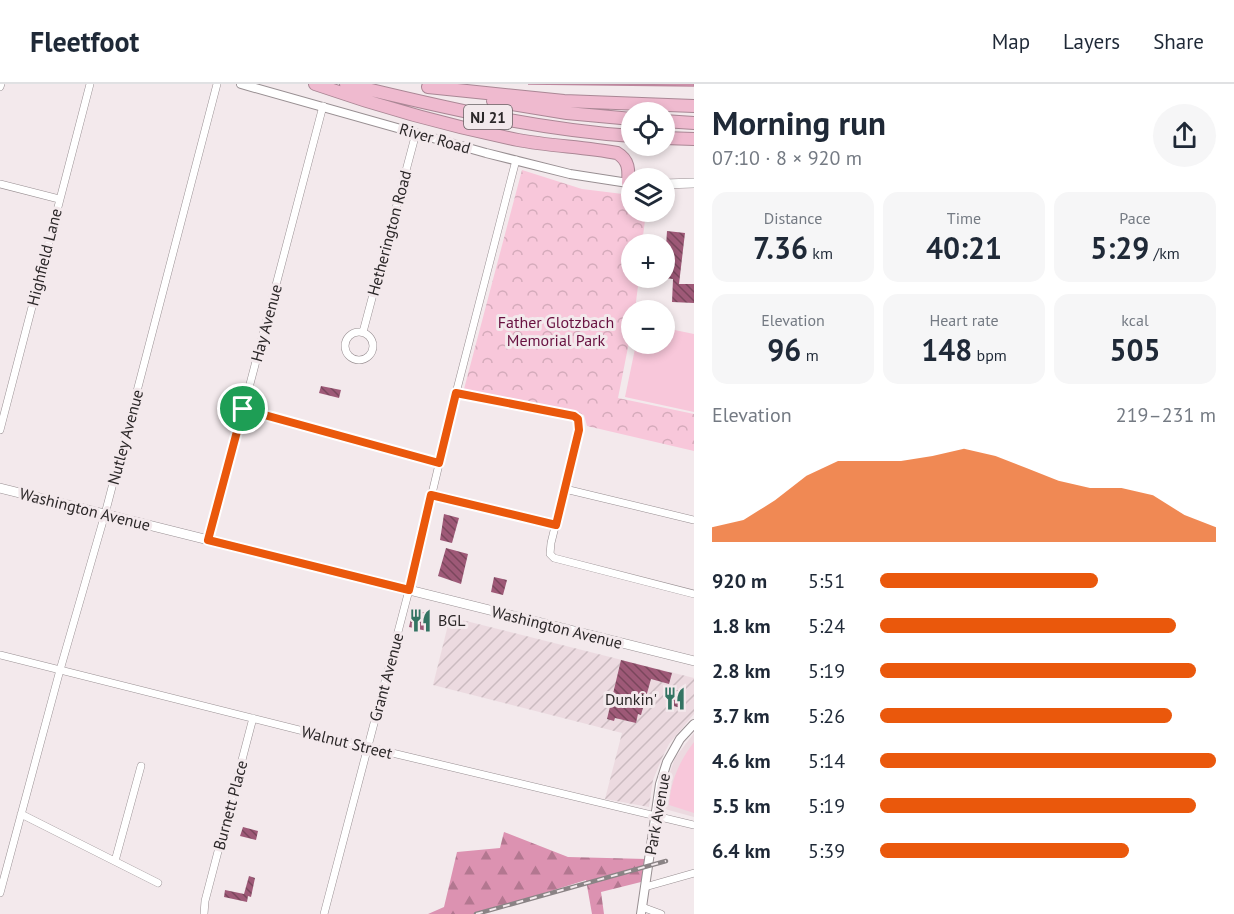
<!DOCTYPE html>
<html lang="en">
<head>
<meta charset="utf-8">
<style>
	body { margin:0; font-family:"PT Sans",sans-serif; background:#f6f6f7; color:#1f2937; height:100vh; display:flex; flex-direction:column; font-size:22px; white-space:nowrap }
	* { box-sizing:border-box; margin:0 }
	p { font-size:20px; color:#747a83 }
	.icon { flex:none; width:33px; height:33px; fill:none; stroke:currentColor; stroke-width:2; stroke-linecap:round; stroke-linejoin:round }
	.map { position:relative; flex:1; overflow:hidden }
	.sheet { display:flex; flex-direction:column; background:#fff; width:540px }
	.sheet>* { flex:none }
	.tools { position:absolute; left:621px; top:18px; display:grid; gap:12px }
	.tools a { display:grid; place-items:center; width:54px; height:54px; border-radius:50%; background:#fff; box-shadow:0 3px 9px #0003; font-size:30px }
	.pin { position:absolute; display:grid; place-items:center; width:51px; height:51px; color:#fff; margin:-26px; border:3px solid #fff; border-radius:50%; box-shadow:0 2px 6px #0007 }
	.round { display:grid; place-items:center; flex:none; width:63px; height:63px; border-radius:32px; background:#f6f6f7 }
	.summary { display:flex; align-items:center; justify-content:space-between; height:102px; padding:0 18px }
	h1 { font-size:33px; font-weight:700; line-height:45px }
	.stats { display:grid; grid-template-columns:repeat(3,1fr); gap:9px; height:102px; padding:6px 18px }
	.stats div { display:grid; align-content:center; border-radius:15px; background:#f6f6f7; text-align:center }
	.stats b { font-size:30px; font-weight:700 }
	.stats small { font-size:16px; font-weight:400 }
	.stats p { font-size:16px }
	.chart { height:168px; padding:12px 18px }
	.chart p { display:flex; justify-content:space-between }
	.chart svg { width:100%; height:108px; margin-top:6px; fill:#ea580c; opacity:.7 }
	ul { padding:0 18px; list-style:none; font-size:20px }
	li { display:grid; grid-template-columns:96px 72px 1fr; align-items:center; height:45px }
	li i { height:15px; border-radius:8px; background:#ea580c }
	header { display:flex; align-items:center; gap:36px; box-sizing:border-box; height:84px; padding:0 30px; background:#fff; border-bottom:2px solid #e0e1e3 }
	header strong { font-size:28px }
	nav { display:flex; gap:33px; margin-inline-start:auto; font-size:21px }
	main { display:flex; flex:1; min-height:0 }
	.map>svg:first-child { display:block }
	.built { fill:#ecdae0 }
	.industrial { fill:url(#industrial-furrows) }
	.green { fill:#f8c7da }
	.forest { fill:url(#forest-firs) }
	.park { fill:url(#park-crowns) }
	.water { fill:url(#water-ripples); stroke:#bd869d; stroke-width:1.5 }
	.building { fill:url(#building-back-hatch) }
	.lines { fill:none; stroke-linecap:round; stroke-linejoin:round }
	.minor-casing { stroke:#988f92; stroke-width:8 }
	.tertiary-casing { stroke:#988f92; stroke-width:10 }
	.secondary-casing { stroke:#988f92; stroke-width:10 }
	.motorway-casing { stroke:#aa8795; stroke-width:14 }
	.minor { stroke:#fff; stroke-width:7 }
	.tertiary { stroke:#fff; stroke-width:8 }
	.secondary { stroke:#fff; stroke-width:9 }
	.motorway { stroke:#efbacf; stroke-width:12 }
	.rail-casing { stroke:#8a8385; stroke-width:4.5 }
	.rail { stroke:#f3e9ec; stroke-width:2; stroke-dasharray:7; stroke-linecap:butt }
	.route-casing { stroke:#fff; stroke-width:12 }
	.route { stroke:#ea580c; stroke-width:8 }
	.labels { text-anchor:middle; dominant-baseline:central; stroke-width:6; stroke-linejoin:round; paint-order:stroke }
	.shield { fill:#f3e9ec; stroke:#676163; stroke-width:1.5 }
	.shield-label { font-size:15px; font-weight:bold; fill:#2b2728 }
	.street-label { font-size:16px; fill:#2b2728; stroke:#f3e9ec }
	.park-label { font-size:16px; fill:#681140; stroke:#f3e9ec }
	.poi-label { font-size:16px; fill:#2b2728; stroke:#f3e9ec; text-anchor:start }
</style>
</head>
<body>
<header>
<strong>Fleetfoot</strong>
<nav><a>Map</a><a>Layers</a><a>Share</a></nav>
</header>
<main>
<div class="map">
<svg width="694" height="830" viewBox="0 0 694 830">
	<defs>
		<pattern id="industrial-furrows" width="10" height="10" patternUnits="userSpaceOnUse" patternTransform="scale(1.5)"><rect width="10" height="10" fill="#ecdae0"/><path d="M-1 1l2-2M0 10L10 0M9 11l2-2" fill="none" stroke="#cbbbc0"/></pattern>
		<pattern id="forest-firs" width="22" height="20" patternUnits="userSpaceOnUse" patternTransform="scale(1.5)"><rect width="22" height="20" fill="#dc92b1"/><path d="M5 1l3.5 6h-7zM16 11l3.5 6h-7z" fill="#b37790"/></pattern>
		<pattern id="park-crowns" width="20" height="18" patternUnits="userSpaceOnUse" patternTransform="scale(1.5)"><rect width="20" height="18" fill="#f8c7da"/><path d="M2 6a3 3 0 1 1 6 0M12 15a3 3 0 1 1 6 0" fill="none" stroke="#d5abbb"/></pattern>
		<pattern id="water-ripples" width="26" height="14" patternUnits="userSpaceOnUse" patternTransform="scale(1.5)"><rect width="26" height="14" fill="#fcafcf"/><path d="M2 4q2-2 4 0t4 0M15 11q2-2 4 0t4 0" fill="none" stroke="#d897b2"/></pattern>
		<pattern id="building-back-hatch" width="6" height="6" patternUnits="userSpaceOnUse" patternTransform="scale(1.5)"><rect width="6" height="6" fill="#9e5977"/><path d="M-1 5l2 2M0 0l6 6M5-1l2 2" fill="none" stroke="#7a465c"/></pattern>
	</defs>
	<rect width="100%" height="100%" fill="#f3e9ec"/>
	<path class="built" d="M694,649V733L661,724L664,705L675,674Z"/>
	<path class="industrial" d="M450,533L694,594V630L669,660L662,674L653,696L649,723L605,715L622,649L433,601Z"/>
	<path class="green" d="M665,244L694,250V328L625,313L636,260H664Z
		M694,658V729L669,721C671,696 679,678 694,658Z"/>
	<path class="forest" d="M504,748L568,773L646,775L645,797L601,808L604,830H592L586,796L478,830H428L444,823L457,768L500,764Z"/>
	<path class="park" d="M522,86L582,105L631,111L632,128H646L642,160H632V194H639L635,226H632L631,248L618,314L694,330V367L587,342L584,331L573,327L464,305Z"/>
	<path class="water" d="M528,0H694V2Z"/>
	<path class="building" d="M667,147L685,149L679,200H694V219L672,218L673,195L664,194Z
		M321,302L341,306L339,314L319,309Z
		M444,430L459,434L452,459L440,456Z
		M446,464L468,470L461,500L438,492Z
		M494,493L507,496L503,511L491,508Z
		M413,526L431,530L427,547L409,543Z
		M621,576L672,589L669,600L651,595L641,631L638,630L636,639L615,634L614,637L607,635Z
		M670,604L685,609L681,624L666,620Z
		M243,743L258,747L256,756L240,752Z
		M249,792L255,794L251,813L248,812L247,818L224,813L225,806L244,810Z"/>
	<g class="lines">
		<defs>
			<path id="minor" d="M0,3L1,0
				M0,100L59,115
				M363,248L416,49
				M345 262a14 14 0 1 1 28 0a14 14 0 1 1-28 0Z
				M456,309L574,332L578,335L579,346L551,459L550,470L554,474L694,510
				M243,325L439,379
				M0,346L90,0
				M565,405L694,436
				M431,411L556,441
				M209,456L323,22
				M0,571L367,663L694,741
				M21,730L158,799
				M115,777L141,682
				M645,803L694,789
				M0,809L60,586L105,430L217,0
				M642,823L661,830
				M204,830L205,817L253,634
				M324,830L409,506L456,309L516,76"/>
			<path id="tertiary" d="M241,0L486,69L570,90L628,99
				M641,830L660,700L667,678L680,655L694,640"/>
			<path id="secondary" d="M664,100L694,99
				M0,404L694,577"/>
			<path id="motorway" d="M315,0C381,23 449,42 518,56C550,62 584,63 617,69C629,76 629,86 628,99
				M346,0C441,23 534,45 632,52
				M428,3L564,17L694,22
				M493,17L567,29L632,35
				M664,37L694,39
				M664,54L694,55"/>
		</defs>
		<use href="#minor" class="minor-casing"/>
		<use href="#tertiary" class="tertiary-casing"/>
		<use href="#secondary" class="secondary-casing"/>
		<use href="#motorway" class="motorway-casing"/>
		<use href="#minor" class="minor"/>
		<use href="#tertiary" class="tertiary"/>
		<use href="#secondary" class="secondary"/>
		<use href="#motorway" class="motorway"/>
		<defs>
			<path id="rail" d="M476,830L666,777"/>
		</defs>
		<use href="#rail" class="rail-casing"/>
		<use href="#rail" class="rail"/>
	</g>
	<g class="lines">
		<defs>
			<path id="route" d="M456,309L574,332L578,335L579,346L556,441L431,411L409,506L208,456L243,325L439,379Z"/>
		</defs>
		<use href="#route" class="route-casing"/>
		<use href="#route" class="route"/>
	</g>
	<defs>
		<symbol id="restaurant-bare" viewBox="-9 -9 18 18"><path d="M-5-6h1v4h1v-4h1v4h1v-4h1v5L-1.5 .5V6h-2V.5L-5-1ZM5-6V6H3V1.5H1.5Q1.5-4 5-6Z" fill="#347463" stroke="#f3e9ec" stroke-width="2.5" paint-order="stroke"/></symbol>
	</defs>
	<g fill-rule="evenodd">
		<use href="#restaurant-bare" x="404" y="520" width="33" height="33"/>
		<use href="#restaurant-bare" x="658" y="598" width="33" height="33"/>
	</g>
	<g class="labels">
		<rect class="shield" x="464" y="21" width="48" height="24" rx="4.5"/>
		<g class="shield-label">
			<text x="488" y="33">NJ 21</text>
		</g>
		<g class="street-label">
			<text transform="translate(435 54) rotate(16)">River Road</text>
			<text transform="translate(389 149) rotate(-75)">Hetherington Road</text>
			<text transform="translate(44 173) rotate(-76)">Highfield Lane</text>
			<text transform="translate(266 239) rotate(-75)">Hay Avenue</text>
			<text transform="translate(125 353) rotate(-75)">Nutley Avenue</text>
			<text transform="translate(85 425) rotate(14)">Washington Avenue</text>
			<text transform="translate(557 543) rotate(14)">Washington Avenue</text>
			<text transform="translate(386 593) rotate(-75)">Grant Avenue</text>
			<text transform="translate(347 658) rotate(14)">Walnut Street</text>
			<text transform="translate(230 721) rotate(-75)">Burnett Place</text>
			<text transform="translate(657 730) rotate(-80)">Park Avenue</text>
		</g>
		<g class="park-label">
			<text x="556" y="238">Father Glotzbach<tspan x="556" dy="18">Memorial Park</tspan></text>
		</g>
		<g class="poi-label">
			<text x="438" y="536">BGL</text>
			<text x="657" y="615" text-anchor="end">Dunkin'</text>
		</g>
	</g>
</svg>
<div class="tools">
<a><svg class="icon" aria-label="locate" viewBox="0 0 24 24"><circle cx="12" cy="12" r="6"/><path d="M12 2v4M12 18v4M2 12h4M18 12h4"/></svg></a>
<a><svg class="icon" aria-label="layers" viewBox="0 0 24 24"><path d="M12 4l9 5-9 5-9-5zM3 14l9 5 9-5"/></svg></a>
<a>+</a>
<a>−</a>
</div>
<div class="pin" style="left:243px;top:325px;background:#1e9e55"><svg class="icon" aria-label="arrive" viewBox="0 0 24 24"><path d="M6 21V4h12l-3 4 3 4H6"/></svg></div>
</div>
<section class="sheet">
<div class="summary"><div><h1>Morning run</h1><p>07:10 · 8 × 920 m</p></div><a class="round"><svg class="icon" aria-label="share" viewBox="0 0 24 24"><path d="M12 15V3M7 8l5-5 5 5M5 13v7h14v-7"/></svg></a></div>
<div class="stats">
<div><p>Distance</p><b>7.36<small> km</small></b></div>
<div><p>Time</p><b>40:21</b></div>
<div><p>Pace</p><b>5:29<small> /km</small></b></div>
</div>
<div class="stats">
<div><p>Elevation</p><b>96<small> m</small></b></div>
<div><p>Heart rate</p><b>148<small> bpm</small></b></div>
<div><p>kcal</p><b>505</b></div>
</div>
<div class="chart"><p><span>Elevation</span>219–231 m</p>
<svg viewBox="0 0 160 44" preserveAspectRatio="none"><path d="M0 44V38L10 35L20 27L30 17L40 11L50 11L60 11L70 9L80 6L90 9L100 14L110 19L120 22L130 22L140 25L150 33L160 38V44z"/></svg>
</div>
<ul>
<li><b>920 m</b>5:51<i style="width:65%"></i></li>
<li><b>1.8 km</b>5:24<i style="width:88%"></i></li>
<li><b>2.8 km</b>5:19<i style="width:94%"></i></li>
<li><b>3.7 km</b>5:26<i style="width:87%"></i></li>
<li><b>4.6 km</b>5:14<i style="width:100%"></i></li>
<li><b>5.5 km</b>5:19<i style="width:94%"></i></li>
<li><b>6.4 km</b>5:39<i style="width:74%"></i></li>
</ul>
</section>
</main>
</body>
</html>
